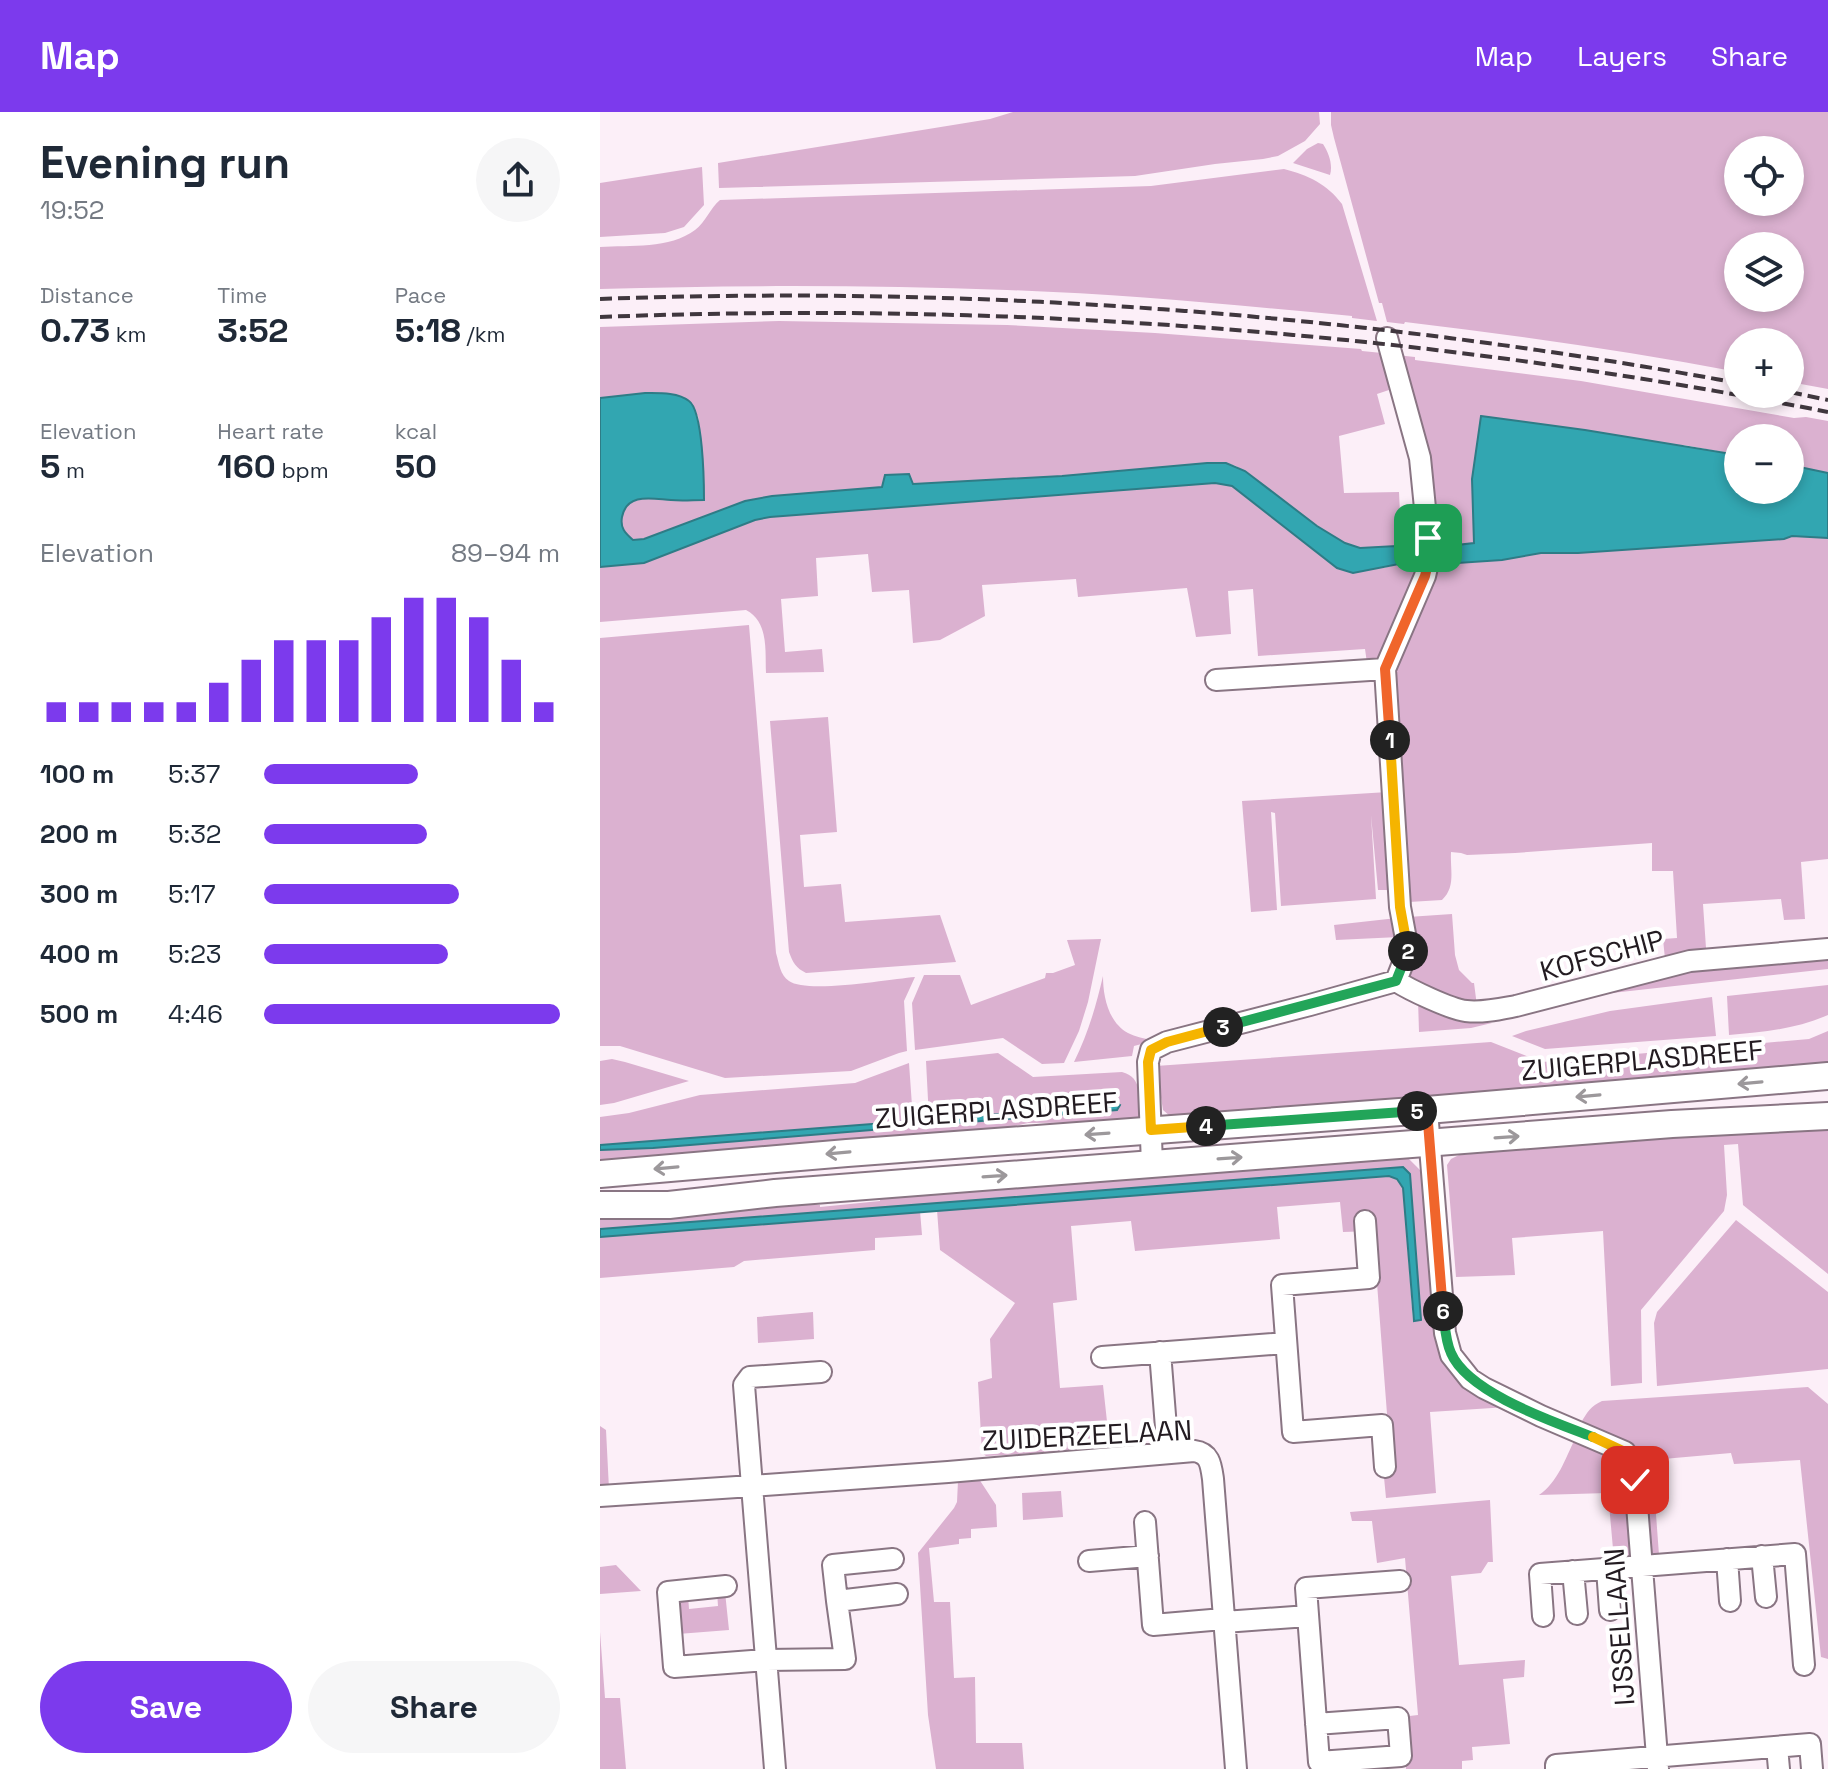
<!DOCTYPE html>
<html lang="en">
<head>
<meta charset="utf-8">
<style>
	body { margin:0; font-family:"Space Grotesk",sans-serif; background:#f6f6f7; color:#1f2937; height:100vh; display:flex; flex-direction:column; font-size:30px; white-space:nowrap }
	* { box-sizing:border-box; margin:0 }
	p { font-size:26px; color:#747a83 }
	.icon { flex:none; width:44px; height:44px; fill:none; stroke:currentColor; stroke-width:2; stroke-linecap:round; stroke-linejoin:round }
	.map { position:relative; flex:1; overflow:hidden }
	.side { display:flex; flex-direction:column; background:#fff; width:600px }
	.side>* { flex:none }
	.tools { position:absolute; left:1124px; top:24px; display:grid; gap:16px }
	.tools a { display:grid; place-items:center; width:80px; height:80px; border-radius:50%; background:#fff; box-shadow:0 4px 12px #0003; font-size:40px }
	.pin { position:absolute; display:grid; place-items:center; width:68px; height:68px; color:#fff; margin:-34px; border-radius:16px; box-shadow:0 4px 12px #0006 }
	.km { position:absolute; width:40px; height:40px; margin:-20px; border-radius:50%; background:#222; color:#fff; font-size:22px; line-height:40px; text-align:center }
	.round { display:grid; place-items:center; flex:none; width:84px; height:84px; border-radius:42px; background:#f6f6f7 }
	.summary { display:flex; align-items:center; justify-content:space-between; height:136px; padding:0 40px }
	h1 { font-size:44px; font-weight:700; line-height:60px }
	.stats { display:grid; grid-template-columns:repeat(3,1fr); gap:12px; height:136px; padding:8px 40px }
	.stats div { display:grid; align-content:center }
	.stats b { font-size:34px; font-weight:700 }
	.stats small { font-size:22px; font-weight:400 }
	.stats p { font-size:22px }
	.chart { height:224px; padding:16px 40px }
	.chart p { display:flex; justify-content:space-between }
	.chart svg { width:100%; height:144px; margin-top:8px; stroke:#7c3aed; stroke-width:6 }
	.action { display:flex; gap:16px; margin-top:auto; padding:16px 40px }
	.action a { flex:1; height:92px; border-radius:48px; background:#7c3aed; color:#fff; font-size:32px; font-weight:700; line-height:92px; text-align:center }
	.action a+a { background:#f6f6f7; color:#1f2937 }
	ul { padding:0 40px; list-style:none; font-size:26px }
	li { display:grid; grid-template-columns:128px 96px 1fr; align-items:center; height:60px }
	li i { height:20px; border-radius:10px; background:#7c3aed }
	header { display:flex; align-items:center; gap:48px; box-sizing:border-box; height:112px; padding:0 40px; background:#7c3aed; color:#fff }
	header strong { font-size:38px }
	nav { display:flex; gap:44px; margin-inline-start:auto; font-size:28px }
	main { display:flex; flex:1; min-height:0 }
	.map>svg:first-child { display:block }
	.green { fill:#dbb1d0; fill-rule:evenodd }
	.water { fill:#32a6b1; stroke:#2e7c86; stroke-width:2 }
	.lines { fill:none; stroke-linecap:round; stroke-linejoin:round }
	.minor-casing { stroke:#897583; stroke-width:24 }
	.major-casing { stroke:#897583; stroke-width:30 }
	.minor { stroke:#fff; stroke-width:20 }
	.major { stroke:#fff; stroke-width:26 }
	.rail { stroke:#40373e; stroke-width:4; stroke-dasharray:12 6; stroke-linecap:butt }
	.oneway { stroke:#9c989b }
	.split-1-casing { stroke:#fff; stroke-width:16 }
	.split-2-casing { stroke:#fff; stroke-width:16 }
	.split-3-casing { stroke:#fff; stroke-width:16 }
	.split-4-casing { stroke:#fff; stroke-width:16 }
	.split-5-casing { stroke:#fff; stroke-width:16 }
	.split-6-casing { stroke:#fff; stroke-width:16 }
	.split-7-casing { stroke:#fff; stroke-width:16 }
	.split-8-casing { stroke:#fff; stroke-width:16 }
	.split-1 { stroke:#f0652b; stroke-width:10 }
	.split-2 { stroke:#f5b400; stroke-width:10 }
	.split-3 { stroke:#22a559; stroke-width:10 }
	.split-4 { stroke:#f5b400; stroke-width:10 }
	.split-5 { stroke:#22a559; stroke-width:10 }
	.split-6 { stroke:#f0652b; stroke-width:10 }
	.split-7 { stroke:#22a559; stroke-width:10 }
	.split-8 { stroke:#f5b400; stroke-width:10 }
	.labels { text-anchor:middle; dominant-baseline:central; stroke-width:8; stroke-linejoin:round; paint-order:stroke }
	.street-label { font-size:28px; fill:#231b21; stroke:#fff }
</style>
</head>
<body>
<header>
<strong>Map</strong>
<nav><a>Map</a><a>Layers</a><a>Share</a></nav>
</header>
<main>
<section class="side">
<div class="summary"><div><h1>Evening run</h1><p>19:52</p></div><a class="round"><svg class="icon" aria-label="share" viewBox="0 0 24 24"><path d="M12 15V3M7 8l5-5 5 5M5 13v7h14v-7"/></svg></a></div>
<div class="stats">
<div><p>Distance</p><b>0.73<small> km</small></b></div>
<div><p>Time</p><b>3:52</b></div>
<div><p>Pace</p><b>5:18<small> /km</small></b></div>
</div>
<div class="stats">
<div><p>Elevation</p><b>5<small> m</small></b></div>
<div><p>Heart rate</p><b>160<small> bpm</small></b></div>
<div><p>kcal</p><b>50</b></div>
</div>
<div class="chart"><p><span>Elevation</span>89–94 m</p>
<svg viewBox="0 0 160 44" preserveAspectRatio="none"><path d="M5 44V38M15 44V38M25 44V38M35 44V38M45 44V38M55 44V32M65 44V25M75 44V19M85 44V19M95 44V19M105 44V12M115 44V6M125 44V6M135 44V12M145 44V25M155 44V38"/></svg>
</div>
<ul>
<li><b>100 m</b>5:37<i style="width:52%"></i></li>
<li><b>200 m</b>5:32<i style="width:55%"></i></li>
<li><b>300 m</b>5:17<i style="width:66%"></i></li>
<li><b>400 m</b>5:23<i style="width:62%"></i></li>
<li><b>500 m</b>4:46<i style="width:100%"></i></li>
</ul>
<div class="action"><a>Save</a><a>Share</a></div>
</section>
<div class="map">
<svg width="1228" height="1657" viewBox="0 0 1228 1657">
	<rect width="100%" height="100%" fill="#fceff8"/>
	<path class="green" d="M413,0H719L720,12L705,29L678,44L663,47L615,52L535,64L119,76L118,51L390,7Z
		M731,0H1228V277L1190,270V230H1138V260C1028,239 916,223 805,210L804,212L787,210L782,191H779L734,26L731,13ZM1138,38H1190V90H1138ZM1138,134H1190V186H1138Z
		M718,31L723,32C729,41 733,53 730,63L693,51L707,37Z
		M102,55L104,93L84,115L65,121L0,125V71Z
		M684,57C708,63 727,72 742,92L777,209L752,206V204C637,193 522,182 407,178C271,173 136,173 0,177V135C30,133 70,137 95,118C106,110 110,96 120,88L551,74Z
		M179,209L407,213L555,221L761,237L762,239L782,241L789,278L777,282L785,312L739,324L744,381L799,380L801,423H819L820,454L783,544L772,551H767L765,537L658,544L653,477L628,479L631,522L596,525L587,476L478,485L476,467L382,473L385,504L340,528L313,531L309,478L272,480L268,442L216,446L218,484L181,487L185,540L222,537L224,560L166,561C165,539 169,510 146,498L0,510V455L44,451L155,408L170,405L615,371L632,374L737,456H783L799,452L796,434L760,436L745,431L717,414L636,354L626,351H607L462,364L313,372L309,362L285,364L282,375L172,384L44,427L32,428C25,421 20,416 22,405C28,377 58,388 78,388C87,389 96,388 104,388L102,337L98,304L82,285L60,281H45L0,286V215Z
		M796,243L815,245V248L981,269L1194,306L1206,305L1228,309V361L1190,353V326H1138V343L1084,333L872,367L874,431L857,433L858,451L902,448L941,441H978L1184,427L1192,424L1228,426V747L1201,750L1205,807L1184,808L1181,787L1103,792L1106,836L1065,847L1063,827L1077,826L1073,759H1052V731L915,741L867,743L861,741L851,740C850,758 856,775 842,788L809,790L794,571L797,554L805,530L829,481Z
		M149,513L176,841C179,851 180,863 189,869C207,882 290,867 315,865L304,889L307,939L299,941L251,959L125,966L20,934H0V526Z
		M228,605L237,720L200,723L204,775L241,772L245,810L340,803L356,850L206,861C196,856 193,851 189,840L170,609Z
		M788,680L795,778H778L771,703L776,787L681,794L675,701L671,700L677,798L651,800L642,689Z
		M852,802L855,843L859,858L872,871H874L877,894L806,869L808,805Z
		M797,806L799,825L736,828L734,813Z
		M501,827L488,890L479,919L464,951L442,952L403,926L315,938L312,891L324,863H360L371,893L445,866L446,861H453L475,853L467,828Z
		M1228,843V857L1003,882L1084,858Z
		M503,864C503,884 508,910 528,921C535,925 545,926 553,929L534,934L532,944L474,950C488,922 496,894 503,864Z
		M1228,873V903C1196,917 1164,920 1129,923L1127,884Z
		M1112,885L1116,924L945,937L912,924L926,919L1010,899Z
		M818,887C848,904 856,910 892,911L871,916L819,920Z
		M1228,919V955L571,1005L563,998L556,954L891,930L942,950L1117,935L1118,945L1131,944L1130,934L1209,927Z
		M398,941L433,965L522,960C543,965 539,987 540,1005L538,1010L428,1011L387,1020L0,1050V1005L29,1001L100,983L255,971L309,951L313,1008L329,1007L326,949Z
		M12,947L25,950L89,969L14,991L0,993V949Z
		M1228,1010V1162L1143,1093L1138,1032L1124,1033L1127,1083L1124,1099L1041,1198L1042,1271L1011,1274L1003,1119L912,1126L915,1163L856,1165L847,1053L851,1047L859,1043Z
		M806,1044L821,1059L824,1070L847,1253L863,1272L908,1295L830,1300L836,1381L786,1386L783,1355L791,1354L773,1119L743,1120L740,1090L677,1095L680,1127L535,1139L531,1109L471,1114L477,1188L453,1191L460,1276L503,1273L510,1337L386,1344L382,1341L378,1270L392,1266L390,1227L415,1191L340,1138L337,1098L789,1064L797,1066L803,1076L813,1209L820,1208L803,1055L0,1117V1097L169,1091L220,1093V1095L280,1089V1084Z
		M320,1099L322,1123L275,1126V1138L144,1149L134,1155L0,1166V1125Z
		M1136,1108L1228,1180V1257L1057,1274L1054,1211L1057,1200Z
		M213,1200L214,1227L158,1231L157,1205Z
		M1208,1275L1228,1292V1547L1221,1545L1200,1348L1134,1352L1131,1341L1052,1348L1059,1443L1051,1444L1023,1330L981,1311C987,1300 991,1294 1002,1289Z
		M0,1314L6,1318L9,1377L0,1378Z
		M975,1327L1008,1345L1021,1363L1032,1447L1014,1448L1008,1381L939,1383C958,1370 965,1347 975,1327Z
		M379,1367L396,1393L397,1415L371,1417V1426L359,1427V1432L329,1436L334,1490H350L354,1566L375,1565L376,1631H422L424,1657H336L328,1603L318,1441L354,1396L357,1390L358,1369Z
		M461,1379L463,1405L423,1408L422,1381Z
		M890,1388L893,1450H888L881,1461L851,1464L859,1553L925,1548L924,1565L903,1567L910,1632L872,1635L873,1648L862,1649V1657H806L801,1605L818,1603L805,1446L777,1451L772,1409H752L750,1400Z
		M16,1453L41,1479L0,1482V1455Z
		M117,1480H125L129,1518L78,1522V1483H88L89,1497L118,1494Z
		M0,1520L5,1586H20L26,1657H0Z"/>
	<path class="water" d="M45,281C59,281 78,280 89,289C103,299 104,369 104,388C93,388 82,389 71,388C53,387 27,380 22,405C20,416 25,421 33,428L44,427L145,389L172,384L282,375L285,363L309,362L313,372L462,364L607,351H626L645,359L717,414L745,431L760,436L796,434L799,452L753,461L737,456L632,374L615,371L170,405L155,408L44,451L0,455V286Z
		M881,304L985,318L1138,343V378H1190V353L1228,361V426L1192,424L1184,427L978,441H941L902,448L858,451L857,433L874,431L872,367Z
		M517,991L520,993L517,998L53,1036L0,1038V1033L493,995Z
		M803,1055L810,1062L821,1208L814,1209L803,1076L797,1067L789,1064L0,1125V1117Z"/>
	<g class="lines">
		<defs>
			<path id="minor" d="M787,226L820,346L828,426V451L825,464L785,557L800,795L808,838L796,869
				M616,568L785,557
				M827,998L845,1221L851,1243L870,1267L884,1276L941,1304L1025,1340L1035,1368L1058,1657
				M552,1052L548,950L551,938L567,930L710,893L796,869C810,878 850,897 866,899C883,901 900,897 916,894L1090,849L1228,837
				M765,1109L769,1166L682,1173L693,1320L782,1313L785,1355
				M560,1240L568,1341
				M502,1245L686,1231
				M221,1260L150,1265L144,1273L152,1374L348,1360L594,1339C610,1341 611,1353 613,1367L636,1657
				M0,1384L152,1374L175,1657
				M545,1410L553,1513L623,1507
				M1162,1444L1166,1485
				M293,1447L233,1453L237,1489L297,1482
				M1127,1447L1130,1489
				M489,1449L548,1444
				M1007,1457L1010,1498
				M973,1459L977,1502
				M126,1474L68,1480L74,1555L166,1548L245,1547L237,1489
				M943,1504L940,1462L1195,1442L1204,1553
				M624,1510L708,1504
				M716,1612L798,1606L801,1644L719,1650L706,1476L800,1469
				M1177,1635L1179,1657
				M956,1657V1653L1210,1632L1212,1657"/>
			<path id="major" d="M0,1062L247,1041L827,998L1228,964
				M0,1093H69L175,1081L1072,1012L1228,1004"/>
		</defs>
		<use href="#minor" class="minor-casing"/>
		<use href="#major" class="major-casing"/>
		<use href="#minor" class="minor"/>
		<use href="#major" class="major"/>
		<path class="rail" d="M0,187C381,173 763,202 1138,271
			M0,205C411,189 824,220 1228,300
			M1190,280L1228,288"/>
	</g>
	<defs><path id="oneway-shaft" d="M-6 0H5M1.5-3L5.5 0L1.5 3" fill="none" stroke-width="1.6" stroke-linecap="round" stroke-linejoin="round" transform="scale(2)"/></defs>
	<g class="oneway">
		<use href="#oneway-shaft" transform="translate(1150 971) rotate(175)"/>
		<use href="#oneway-shaft" transform="translate(988 984) rotate(175)"/>
		<use href="#oneway-shaft" transform="translate(497 1022) rotate(176)"/>
		<use href="#oneway-shaft" transform="translate(907 1025) rotate(-4)"/>
		<use href="#oneway-shaft" transform="translate(238 1041) rotate(175)"/>
		<use href="#oneway-shaft" transform="translate(630 1046) rotate(-4)"/>
		<use href="#oneway-shaft" transform="translate(66 1056) rotate(175)"/>
		<use href="#oneway-shaft" transform="translate(395 1064) rotate(-4)"/>
	</g>
	<g class="lines">
		<defs>
			<path id="split-1" d="M790,628L785,557L825,464L828,451V426"/>
			<path id="split-2" d="M790,628L800,795L808,839"/>
			<path id="split-3" d="M623,915L796,869L808,839"/>
			<path id="split-4" d="M606,1014L551,1018L548,950L551,938L567,930L623,915"/>
			<path id="split-5" d="M606,1014L817,999"/>
			<path id="split-6" d="M817,999L827,998L843,1199"/>
			<path id="split-7" d="M843,1199C845,1213 845,1228 851,1241C868,1281 954,1310 993,1325"/>
			<path id="split-8" d="M993,1325L1025,1340L1035,1368"/>
		</defs>
		<use href="#split-1" class="split-1-casing"/>
		<use href="#split-2" class="split-2-casing"/>
		<use href="#split-3" class="split-3-casing"/>
		<use href="#split-4" class="split-4-casing"/>
		<use href="#split-5" class="split-5-casing"/>
		<use href="#split-6" class="split-6-casing"/>
		<use href="#split-7" class="split-7-casing"/>
		<use href="#split-8" class="split-8-casing"/>
		<use href="#split-1" class="split-1"/>
		<use href="#split-2" class="split-2"/>
		<use href="#split-3" class="split-3"/>
		<use href="#split-4" class="split-4"/>
		<use href="#split-5" class="split-5"/>
		<use href="#split-6" class="split-6"/>
		<use href="#split-7" class="split-7"/>
		<use href="#split-8" class="split-8"/>
	</g>
	<g class="labels">
		<g class="street-label">
			<text transform="translate(1002 843) rotate(-15)">KOFSCHIP</text>
			<text transform="translate(1042 948) rotate(-5)">ZUIGERPLASDREEF</text>
			<text transform="translate(396 998) rotate(-4)">ZUIGERPLASDREEF</text>
			<text transform="translate(487 1323) rotate(-3)">ZUIDERZEELAAN</text>
			<text transform="translate(1019 1515) rotate(-94)">IJSSELLAAN</text>
		</g>
	</g>
</svg>
<div class="tools">
<a><svg class="icon" aria-label="locate" viewBox="0 0 24 24"><circle cx="12" cy="12" r="6"/><path d="M12 2v4M12 18v4M2 12h4M18 12h4"/></svg></a>
<a><svg class="icon" aria-label="layers" viewBox="0 0 24 24"><path d="M12 4l9 5-9 5-9-5zM3 14l9 5 9-5"/></svg></a>
<a>+</a>
<a>−</a>
</div>
<div class="pin" style="left:828px;top:426px;background:#1e9e55"><svg class="icon" aria-label="arrive" viewBox="0 0 24 24"><path d="M6 21V4h12l-3 4 3 4H6"/></svg></div>
<div class="pin" style="left:1035px;top:1368px;background:#d93025"><svg class="icon" aria-label="check" viewBox="0 0 24 24"><path d="M5 12l5 5 9-10"/></svg></div>
<b class="km" style="left:790px;top:628px">1</b>
<b class="km" style="left:808px;top:839px">2</b>
<b class="km" style="left:623px;top:915px">3</b>
<b class="km" style="left:606px;top:1014px">4</b>
<b class="km" style="left:817px;top:999px">5</b>
<b class="km" style="left:843px;top:1199px">6</b>
</div>
</main>
</body>
</html>
